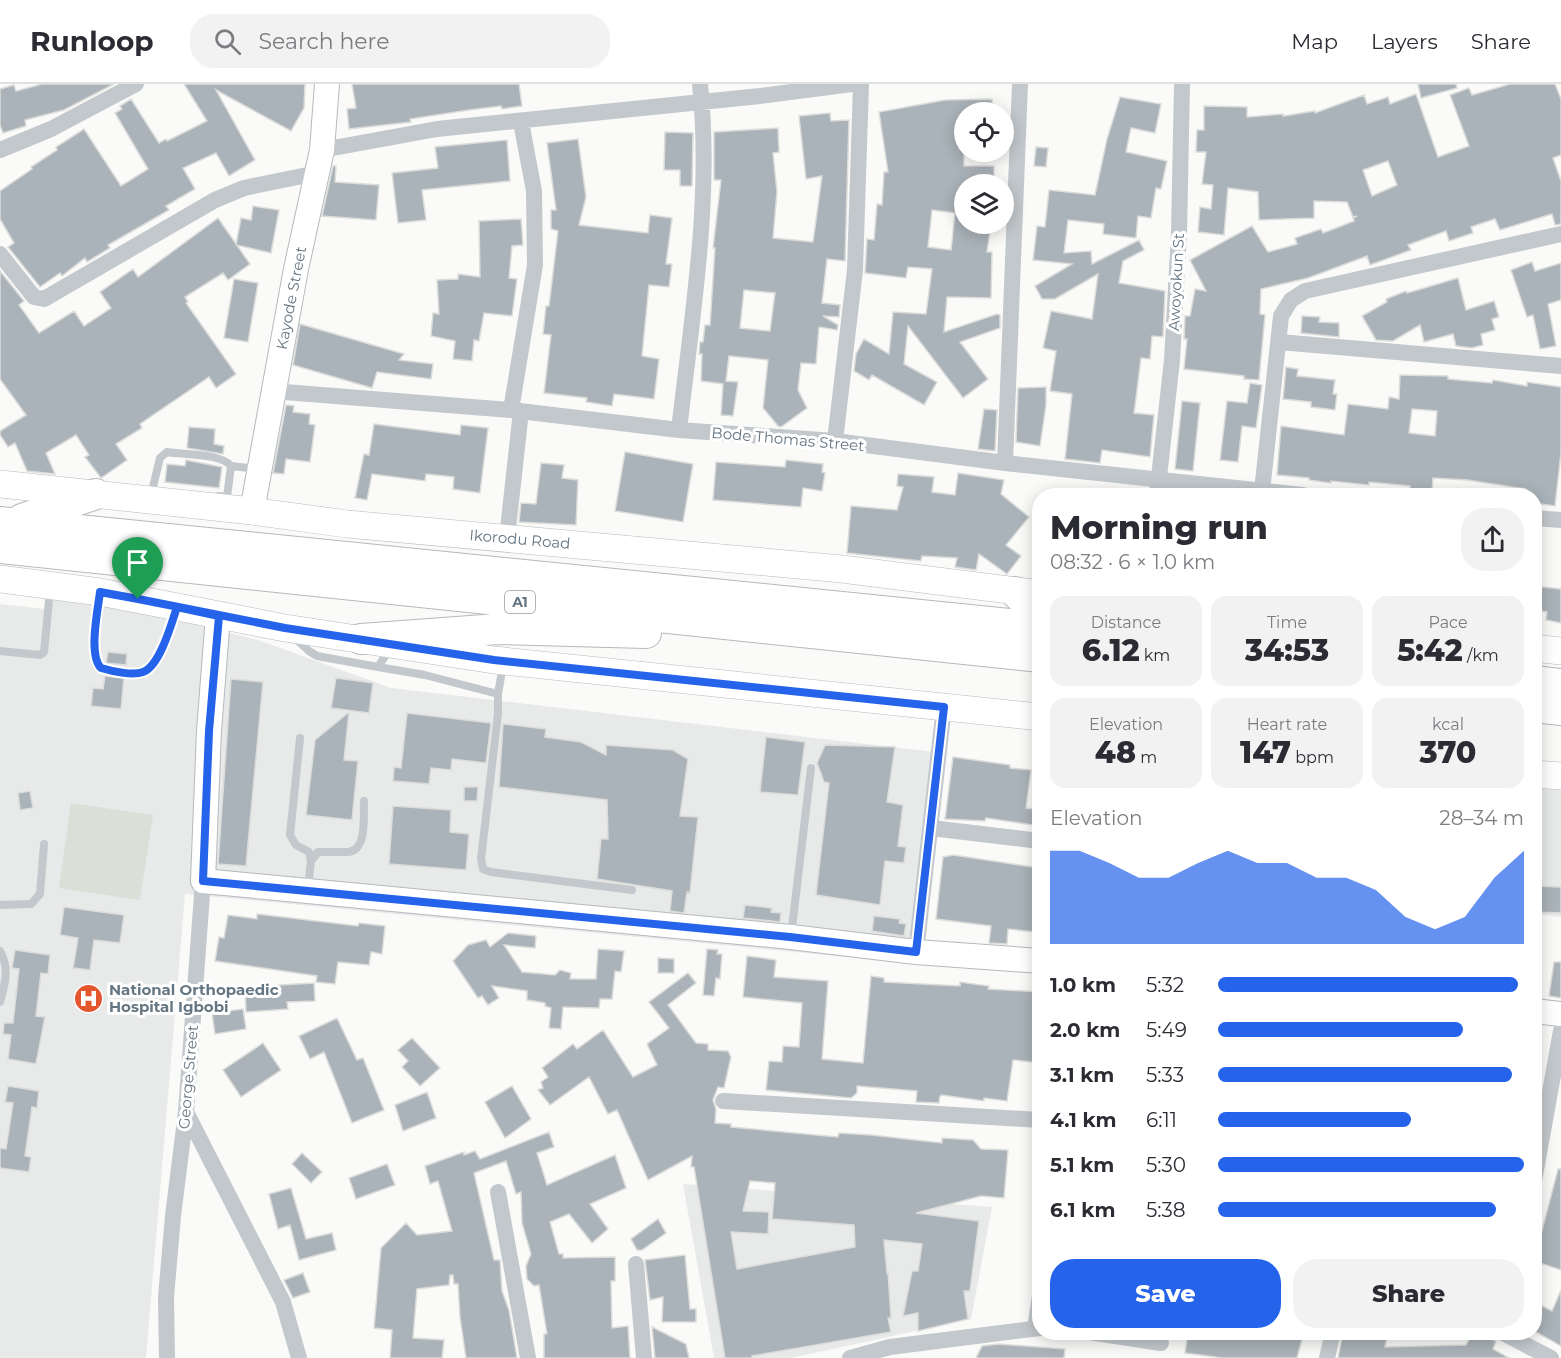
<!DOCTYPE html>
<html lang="en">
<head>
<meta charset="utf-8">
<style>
	body { margin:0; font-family:Montserrat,sans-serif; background:#f2f2f3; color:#2b2b33; height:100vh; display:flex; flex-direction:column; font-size:22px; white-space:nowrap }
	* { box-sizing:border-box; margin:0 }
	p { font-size:20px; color:#7c7c81 }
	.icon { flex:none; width:33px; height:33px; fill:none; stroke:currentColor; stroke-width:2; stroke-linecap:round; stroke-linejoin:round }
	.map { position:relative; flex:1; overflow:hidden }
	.details { position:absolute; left:1032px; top:404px; width:510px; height:852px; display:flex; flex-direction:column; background:#fff; border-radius:24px; box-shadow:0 3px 15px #0003 }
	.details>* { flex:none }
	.buttons { position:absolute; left:954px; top:18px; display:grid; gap:12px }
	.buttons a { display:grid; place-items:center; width:60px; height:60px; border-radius:50%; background:#fff; box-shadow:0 3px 15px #0003; font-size:30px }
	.pin { position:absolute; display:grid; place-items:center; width:51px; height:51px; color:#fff; margin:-62px -26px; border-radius:50% 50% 50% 0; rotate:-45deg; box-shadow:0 0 6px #0007 }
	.pin .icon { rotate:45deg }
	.round { display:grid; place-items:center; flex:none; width:63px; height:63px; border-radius:24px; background:#f2f2f3 }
	.overview { display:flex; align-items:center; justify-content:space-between; height:102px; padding:0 18px }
	h1 { font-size:33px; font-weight:800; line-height:45px }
	.figures { display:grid; grid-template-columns:repeat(3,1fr); gap:9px; height:102px; padding:6px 18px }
	.figures div { display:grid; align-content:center; border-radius:15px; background:#f2f2f3; text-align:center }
	.figures b { font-size:30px; font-weight:800 }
	.figures small { font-size:16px; font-weight:400 }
	.figures p { font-size:16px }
	.chart { height:168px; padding:12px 18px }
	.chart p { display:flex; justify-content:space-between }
	.chart svg { width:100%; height:108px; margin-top:6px; fill:#2563eb; opacity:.7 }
	.button { display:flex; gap:12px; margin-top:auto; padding:12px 18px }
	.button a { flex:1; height:69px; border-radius:24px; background:#2563eb; color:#fff; font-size:24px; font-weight:800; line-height:69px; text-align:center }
	.button a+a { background:#f2f2f3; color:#2b2b33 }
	ul { padding:0 18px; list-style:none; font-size:20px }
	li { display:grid; grid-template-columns:96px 72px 1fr; align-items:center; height:45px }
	li i { height:15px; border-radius:8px; background:#2563eb }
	header { display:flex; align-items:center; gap:36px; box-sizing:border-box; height:84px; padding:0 30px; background:#fff; border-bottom:2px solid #e1e1e2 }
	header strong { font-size:28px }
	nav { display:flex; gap:33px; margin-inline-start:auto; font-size:21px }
	.search { width:420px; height:54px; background:#f2f2f3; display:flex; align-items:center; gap:15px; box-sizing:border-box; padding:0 21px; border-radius:24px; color:#7c7c81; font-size:22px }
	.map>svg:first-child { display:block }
	.built { fill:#e8e9e9 }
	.green { fill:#dadfd7 }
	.building { fill:#aab3b9; stroke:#dcdcda; stroke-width:1.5; fill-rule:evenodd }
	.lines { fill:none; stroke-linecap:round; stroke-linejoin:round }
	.secondary-casing { stroke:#b3babf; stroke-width:26 }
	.primary-casing { stroke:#b5babe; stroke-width:28 }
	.highway-casing { stroke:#b4b9bd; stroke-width:32 }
	.lane { stroke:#c3c8cc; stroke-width:8 }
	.street { stroke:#c3c8cc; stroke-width:16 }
	.secondary { stroke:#fff; stroke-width:24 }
	.primary { stroke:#fff; stroke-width:27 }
	.highway { stroke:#fff; stroke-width:30 }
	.route-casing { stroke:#fff; stroke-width:12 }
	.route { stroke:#2563eb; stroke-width:8 }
	.labels { text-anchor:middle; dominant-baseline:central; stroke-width:6; stroke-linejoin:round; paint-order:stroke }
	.shield { fill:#fff; stroke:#939fa8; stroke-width:1.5 }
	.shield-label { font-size:14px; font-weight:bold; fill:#657683 }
	.street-label { font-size:15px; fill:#657683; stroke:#fff }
	.poi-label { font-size:15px; font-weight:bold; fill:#657683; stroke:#fff; text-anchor:start }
</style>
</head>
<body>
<header>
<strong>Runloop</strong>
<div class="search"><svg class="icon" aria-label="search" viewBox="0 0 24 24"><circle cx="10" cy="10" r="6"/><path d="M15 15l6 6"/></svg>Search here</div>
<nav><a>Map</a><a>Layers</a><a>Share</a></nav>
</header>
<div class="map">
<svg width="1561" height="1274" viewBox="0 0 1561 1274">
	<rect width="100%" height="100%" fill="#fafaf8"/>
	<path class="built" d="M67,514L207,543L258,556L391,604L943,669L921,880L185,810L146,1274H0V520L44,525L51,515Z
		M1535,704L1561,706V833L1535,830Z
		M683,1100L992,1123L971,1235L791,1274H714Z"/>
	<path class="green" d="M71,719L153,731L140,816L59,804Z"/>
	<path class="building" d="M42,0H114L64,26L25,36L26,42L3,49L0,41V5L14,1L16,7Z
		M184,0H305L304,24L291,47L216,6L255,76L229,92L216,69L183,84L195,105L166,122L169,126L108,161L110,164L87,178L85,174L62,192L60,189L40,203L8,163L14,159L0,135V107L32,85L31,83L57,66L56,63L84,45L121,102L148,85L115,29L122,25L120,22L131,15L159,59L166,55L167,57L207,37Z
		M352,0H519L522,22L502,25L501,22L469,26L410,35L411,38L349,45L347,25L356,24Z
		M1418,0H1456L1457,4L1421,14Z
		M1510,0H1555L1561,15V71L1553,74L1561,97V140L1555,141L1552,130L1500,146L1495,135L1471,143L1473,149L1449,157L1446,147L1408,161L1411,166L1370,181L1367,172L1308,194L1261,205L1260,230L1265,231L1259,296L1244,295V292L1184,285L1187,255H1184L1185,232H1190L1195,205L1206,207L1190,176L1252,142L1268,168L1297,160L1295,154L1321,145L1323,149L1354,137L1353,134L1357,132L1353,133L1347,118L1314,117V134L1259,136L1258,108L1228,104L1224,151L1198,148L1200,123L1211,125L1213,101L1202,100L1206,68H1196L1197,46H1204V22L1247,23V33L1283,30V32L1315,27V29L1364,11L1367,20L1388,13L1390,20L1416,10L1438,73L1469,62L1450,11L1469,4L1472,11ZM1388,77L1397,101L1372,112L1363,86Z
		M1120,13L1161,20L1155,49L1131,44L1126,68L1167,77L1161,105L1156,104L1151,134L1138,132L1136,154L1103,150L1104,140L1068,136L1064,169L1091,167L1092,180L1139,156L1144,166L1123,177L1119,199L1165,207L1163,253L1152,252L1150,275L1141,274L1135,322L1134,329L1154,331L1150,373L1102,366L1100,379L1065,375L1072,310L1050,307L1056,267L1043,264L1051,227L1092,235L1098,190L1055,215H1042L1035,202L1072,180L1033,176L1037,142L1045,143L1049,106L1095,111L1107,55Z
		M992,15L993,28H964V82H994V100H964V140H991L987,168H992L991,214L947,213L944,248L997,230L1000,231V244L960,258L988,295L963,314L908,242L904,280L937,298L924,321L872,291L869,296L854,287L856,270L864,255L889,270L893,228L926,230L932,185L908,183L906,194L865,189L867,155L874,156L877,120L882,121L884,88H888L879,28L945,16ZM932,126L955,129L951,166L928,163Z
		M830,29L831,37L849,36L845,177L827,175L822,219L840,221L839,233L823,232L838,241L837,246L819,243L816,280L801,279L798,306L807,324L781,343L778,342L763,324L768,276L729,272L726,297L738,298L733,332L721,331L723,300L701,297L702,270H699L700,258H703L705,241H710L715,164H713L721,96H714V48L778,44L779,68L773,69L777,108L773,154L813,158L822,92L806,95L799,32ZM744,206L775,209L770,247L740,244Z
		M665,48L693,49L692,102H680V86H664Z
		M578,55L586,113L579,141L648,149L650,131L672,134L666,180H672L669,203L649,201L642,272L659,275L654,315L614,310L612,322L586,318L587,314L544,309L551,251L543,250L546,222H549L558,147L551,145V126H556L547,59Z
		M507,56L510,97L422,106L426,136L398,139L392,89L438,84L435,63Z
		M1036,63L1048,64L1046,83L1034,82Z
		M333,82H336L335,98L379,101L376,136L322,132Z
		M253,122L279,126L271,169L236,161L241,134L251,136Z
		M218,134L250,180L228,196L223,189L185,213L188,218L186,219L236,290L216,304L209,293L140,340L142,344L116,360L127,376L101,394L85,373L89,371L76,351L46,369L55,390L27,387L15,359L8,363L0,351V347L26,331L0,295V187L24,217L19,221L39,249L74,227L84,242L111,224L100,208L133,185L138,193Z
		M521,135L523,161L512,162L509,194L517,195L512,232L484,229L479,257L474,256L472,277L453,275L455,257L431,252L433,229L439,230L437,196L458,195V190L480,193L479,137Z
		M1532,178L1535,187L1561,179V216L1548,220L1556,262L1540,265L1533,231L1527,233L1511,186Z
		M1458,194L1466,226L1494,217L1499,233L1492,235L1495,246L1481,250L1483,261L1472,264L1456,262L1453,250L1424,258L1420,241L1393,257L1376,256L1362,232L1387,218L1386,215L1406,207L1407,209Z
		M234,195L258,199L248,258L224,254Z
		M1302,232L1320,233L1319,238L1339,239V253L1301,249Z
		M300,240L404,270L399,276L433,280L431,295L377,288L372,304L293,281Z
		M1286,283L1298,285L1297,292L1335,296L1333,310H1337L1335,326L1311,323V318L1283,315Z
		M1400,291L1448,292V295L1492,299L1493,296L1527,302V298L1561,303V369L1555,422L1534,419V411H1526V405L1467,396L1433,394L1432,407L1410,405V402L1369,398V401L1331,397V399L1309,396V394L1277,391L1281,342L1344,351L1348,320L1388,325L1389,313L1399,315ZM1412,325L1437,327L1435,352L1409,349Z
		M1250,299L1262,301L1256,344L1242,342L1238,378L1220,376L1227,317L1247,319Z
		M1046,303V321L1040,362L1016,358L1018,304Z
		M1182,317L1200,319L1193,387L1175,385Z
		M286,321L294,322L293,328L310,330L309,340L315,341L310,378L286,375L284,390L273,389Z
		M984,325L997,326L995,367L978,365Z
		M374,340L460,351L461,341L488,344L480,409L453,405L454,393L426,390L425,397L372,390L367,416L355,414L364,370L369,371Z
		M189,343L215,345L214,360L224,362L223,370L187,364Z
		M625,368L693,380L683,438L615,427Z
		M186,376L222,383L219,404L165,398L167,380L185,382Z
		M786,376L823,380L822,388L825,389L822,407L803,404L801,423L713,416L716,378L785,383Z
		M541,379L564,381L562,394L578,396L576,441L519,438L521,419L536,420Z
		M958,389L1004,396L1001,410L1029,433L1006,461L1021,472L1007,490L979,470L976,486L955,483L957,474L922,472L921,477L847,469L851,422L897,426L903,403L897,402L898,390L934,393L932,408L955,411Z
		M1534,502L1561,505V539L1546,536L1547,528L1534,526Z
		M108,568L127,570L126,581L106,579Z
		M105,592L124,594L121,625L91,622L93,604L103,605Z
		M336,594L373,599L369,629L331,624Z
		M231,595L263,598L246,782L218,780Z
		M349,628L344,676L358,677L352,736L306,731L315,656Z
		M407,629L491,639L486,679L452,675L451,686L431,684L429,700L393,697L394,683L401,684Z
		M503,640L546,645L545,653L581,658L606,671V661L673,666L688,675L680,732L698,733L690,809L687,808L684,829L670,827L672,807L597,795L601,755H608L607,716L499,703Z
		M766,653L805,658L798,711L760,708Z
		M825,661L895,663L887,718L903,721L898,762L906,763L904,779L885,777L880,821L816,811L829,699L824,698L817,679Z
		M953,673L1010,681V684L1031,686L1026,724L1040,726V742L986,734L985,737L945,735Z
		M464,703H478L477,717H464Z
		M30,707L33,724L20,726L18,709Z
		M393,722L451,726L450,748L469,750L466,786L389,780Z
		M953,771L1040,784V814L1035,848L1008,845L1007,860L989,859L991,842L936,835L943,773Z
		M1534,802L1561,803V829L1534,828Z
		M745,821L772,824L771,828L781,829L780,838L743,834Z
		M64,823L124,831L120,859L94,856L90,886L73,884L78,854L60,851Z
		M257,830L358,842L359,839L385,842L382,870L371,868L369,881L338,878L335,900L316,898L317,892L215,877L219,853L224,854L228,831L257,835Z
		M874,832L900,835L899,839L906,840L904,852L872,847Z
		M508,849L536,852L535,864L504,861L522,888L555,891L560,886L571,889L570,895H596L598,865L624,867L621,888L615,887L612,915H600L599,924L563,923L561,945L549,944L551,924L545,922V919L527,916V907L492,902L499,914L488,921L482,912L478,914L453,877L468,861L486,856L490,863Z
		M707,865L718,866L717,870H722L720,895L716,894L714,912L703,911Z
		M15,866L50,871L48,890L41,889L36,932L45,933L36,980L8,975L11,951L3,950L4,939H13L19,885L12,884Z
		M747,872L776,876L774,893L828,897L822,975L863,979L871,892L884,894V898L960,902V898L989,902L988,905L1040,908V979L1013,976L1007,1017L984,1014V1017L942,1011L940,1012L939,1019L916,1018L917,1007L857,1002V1009L851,1014L766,1006L769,977L782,978L783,962L799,963L802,919L743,913Z
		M658,874L674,875V889H658Z
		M1554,878H1561V914L1549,912Z
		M688,889L696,899L668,921L696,959L708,960V966L728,967L731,973L724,1004L718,1003L713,1016L716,1025L715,1039L731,1040V1043L838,1053L839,1049L871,1051L942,1059V1054L973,1056L981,1065L1008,1066L1004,1114L981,1112L916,1129L979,1137L970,1207H964L968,1235L918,1247V1229L903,1232L912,1187H918L922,1160L884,1156L887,1189L888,1188L891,1234H888L891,1248L752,1272V1274H725L694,1083H691L692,1072L648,1096L617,1026L608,1030L589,993L550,1021L538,1006L543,1004L541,998L548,993L542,984L573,960L577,965L603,946L633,993L657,981L647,960L669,944L649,918ZM750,1097L775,1099L772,1135L854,1141L855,1163L737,1185L731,1148L768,1150L769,1128L743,1127Z
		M314,899L315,917L287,918L288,925L246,928L245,903Z
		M243,925L246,945L215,950L212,929Z
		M337,934L357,976L363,974L384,1026L352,1039L324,968L310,975L299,952Z
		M412,954L440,984L420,1002L402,983L408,977L398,966Z
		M263,959L281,986L241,1013L223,986Z
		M8,1002L39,1007L37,1024L32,1023L25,1072L31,1073L29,1088L0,1084V1064L6,1065L13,1019L5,1018Z
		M512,1002L531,1035L505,1054L485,1018Z
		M427,1008L436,1034L403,1047L395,1021Z
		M549,1048L554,1063L537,1069L547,1101L615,1071L626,1104L590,1120L608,1145L592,1159L569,1130L550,1138L559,1170H563V1174L615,1173V1197H611L612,1244L628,1242L630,1274H544V1250H547L539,1201L534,1202L527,1195L526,1182L531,1170L522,1139L521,1108L516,1110L506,1077L474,1089L494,1176H500L502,1207L509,1226L517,1274H466L460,1233L458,1200H454L453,1191H450L449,1201L417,1205L413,1254L444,1256L442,1274H390L392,1246L374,1244L381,1164L406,1139L417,1151L452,1147L438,1097L430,1100L425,1082L464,1068V1071L475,1067L480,1075Z
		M302,1069L322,1088L311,1099L292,1080Z
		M387,1080L395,1101L356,1115L349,1094Z
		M1558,1085H1561V1186L1534,1177Z
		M291,1104L306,1155L332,1149L336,1166L299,1176L290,1141L278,1145L269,1110Z
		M658,1135L666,1149L642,1166H637L631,1155Z
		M685,1171L690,1225H696V1238H662L663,1213L650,1216L645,1176Z
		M303,1189L310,1208L293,1214L284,1196Z
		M1561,1206V1262L1534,1247V1218L1552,1227Z
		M652,1243L686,1260L689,1274H655Z
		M1188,1248H1213L1245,1252L1246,1248H1304L1297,1274H1223L1185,1269Z
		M1343,1248H1388L1385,1263L1466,1261L1473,1248L1494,1256L1496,1257L1493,1265L1509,1274H1338Z
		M998,1260L1065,1265L1064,1274H976L982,1262Z"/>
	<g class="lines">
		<defs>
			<path id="secondary" d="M252,427L296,185L322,66L327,0
				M218,532L209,647L203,797L791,853L916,868L1040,877
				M1534,927L1561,930"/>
			<path id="primary" d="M0,400L252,427L347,440L842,485L1040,510
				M0,495L100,508L285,544L494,576L1040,633
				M1534,564L1561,567
				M1534,690L1561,692"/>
			<path id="highway" d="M22,435L96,410
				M0,438L1040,543
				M0,464L1040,573
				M1015,508L1040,532
				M361,555L498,545L646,549
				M1534,597L1561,600
				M1534,623L1561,626"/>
		</defs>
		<use href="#secondary" class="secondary-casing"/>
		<use href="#primary" class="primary-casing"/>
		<use href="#highway" class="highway-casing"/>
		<path class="lane" d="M151,411L160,374L167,368C183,371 221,369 231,382L259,385
			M218,412L227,413L231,382
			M100,511L95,552L97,580C103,587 110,586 119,587C126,587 136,591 142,588C158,584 171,542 176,528
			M294,553L309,567L317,572L378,583L389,566
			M0,567L40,571L44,568L50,506
			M378,583L425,591L498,610V630L481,775L483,785L491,788L632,806
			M498,610L503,581
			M300,654L290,751L296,761L309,768L311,777L308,804
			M311,777L318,768C328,768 338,768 348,768C368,766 363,731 364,717
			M0,821L31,820L40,810L44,760
			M791,852L811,684
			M0,867C10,885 5,899 0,918
			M1035,1218L1040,1185
			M1031,1244L1035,1218H1040"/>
		<path class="street" d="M0,66L51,45L136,0
			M322,66L437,45L760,12L852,0
			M0,170L34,213L44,215L215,116L244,104L317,89
			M1279,258L1561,282
			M272,307L511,326L679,346L835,357L1005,379L1303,411
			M511,326L535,181L534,107L521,38
			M679,346C692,232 712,115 700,0
			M835,357L855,186L861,0
			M1005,379L1020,0
			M1262,407L1281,232L1291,216L1305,207L1561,150
			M1157,411L1172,276L1179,149L1182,0
			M1534,434L1561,436
			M507,454L521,327
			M931,744L1040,757
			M916,868L944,623
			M723,1017L1040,1036
			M186,1028L283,1218L299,1274
			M1534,1097L1561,947
			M498,1108L528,1274
			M636,1180L644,1274
			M1089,1248L1161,1259
			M1501,1248L1551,1274
			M167,1274L166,1213L173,1132L186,1028L203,797
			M850,1274L890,1263L1040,1244
			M1327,1274L1333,1248"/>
		<use href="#secondary" class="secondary"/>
		<use href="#primary" class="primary"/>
		<use href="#highway" class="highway"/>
	</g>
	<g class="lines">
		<defs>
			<path id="route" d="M138,515L100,508C98,525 88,571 101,584C111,587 133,592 143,588C160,582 172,538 177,523L219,532L209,647L203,797L790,853L916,868L944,623L494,576L285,544L138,515"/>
		</defs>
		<use href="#route" class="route-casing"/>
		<use href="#route" class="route"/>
	</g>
	<defs>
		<symbol id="hospital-disc" viewBox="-11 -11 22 22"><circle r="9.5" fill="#e4572e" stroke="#fff"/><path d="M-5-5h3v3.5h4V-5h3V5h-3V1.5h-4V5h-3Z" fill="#fff"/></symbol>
	</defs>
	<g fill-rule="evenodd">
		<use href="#hospital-disc" x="72" y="898" width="33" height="33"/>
	</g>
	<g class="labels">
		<rect class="shield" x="505" y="507" width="30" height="22" rx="4.5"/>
		<g class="shield-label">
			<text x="520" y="518">A1</text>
		</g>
		<g class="street-label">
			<text transform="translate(1176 198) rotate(-87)">Awoyokun St</text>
			<text transform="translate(291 214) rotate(-79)">Kayode Street</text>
			<text transform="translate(788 355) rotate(5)">Bode Thomas Street</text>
			<text transform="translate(520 455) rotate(5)">Ikorodu Road</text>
			<text transform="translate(188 993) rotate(-85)">George Street</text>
		</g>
		<g class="poi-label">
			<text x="109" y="905">National Orthopaedic<tspan x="109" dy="17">Hospital Igbobi</tspan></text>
		</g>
	</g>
</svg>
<div class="buttons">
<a><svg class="icon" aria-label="locate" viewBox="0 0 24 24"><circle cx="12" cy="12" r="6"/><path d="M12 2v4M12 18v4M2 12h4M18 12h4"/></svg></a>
<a><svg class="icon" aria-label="layers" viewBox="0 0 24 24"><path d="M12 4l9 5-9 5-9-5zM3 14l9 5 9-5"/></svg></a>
</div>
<div class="pin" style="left:138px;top:515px;background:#1e9e55"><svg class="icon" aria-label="arrive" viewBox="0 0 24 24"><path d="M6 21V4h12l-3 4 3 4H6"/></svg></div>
<section class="details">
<div class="overview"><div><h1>Morning run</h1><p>08:32 · 6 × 1.0 km</p></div><a class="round"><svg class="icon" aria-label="share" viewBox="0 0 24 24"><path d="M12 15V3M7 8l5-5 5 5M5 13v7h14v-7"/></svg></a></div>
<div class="figures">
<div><p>Distance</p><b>6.12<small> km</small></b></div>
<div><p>Time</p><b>34:53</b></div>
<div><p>Pace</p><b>5:42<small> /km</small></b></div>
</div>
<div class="figures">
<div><p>Elevation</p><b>48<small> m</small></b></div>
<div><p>Heart rate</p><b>147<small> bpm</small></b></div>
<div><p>kcal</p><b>370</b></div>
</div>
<div class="chart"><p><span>Elevation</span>28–34 m</p>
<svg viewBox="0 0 160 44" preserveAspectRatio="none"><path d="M0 44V6L10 6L20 11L30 17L40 17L50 11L60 6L70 11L80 11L90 17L100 17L110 22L120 33L130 38L140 33L150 17L160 6V44z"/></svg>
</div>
<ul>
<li><b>1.0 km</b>5:32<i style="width:98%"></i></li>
<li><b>2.0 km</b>5:49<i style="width:80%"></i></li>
<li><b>3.1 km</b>5:33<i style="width:96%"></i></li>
<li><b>4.1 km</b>6:11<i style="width:63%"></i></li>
<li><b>5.1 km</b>5:30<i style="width:100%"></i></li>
<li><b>6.1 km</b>5:38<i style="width:91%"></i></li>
</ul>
<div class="button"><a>Save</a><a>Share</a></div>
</section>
</div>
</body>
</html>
